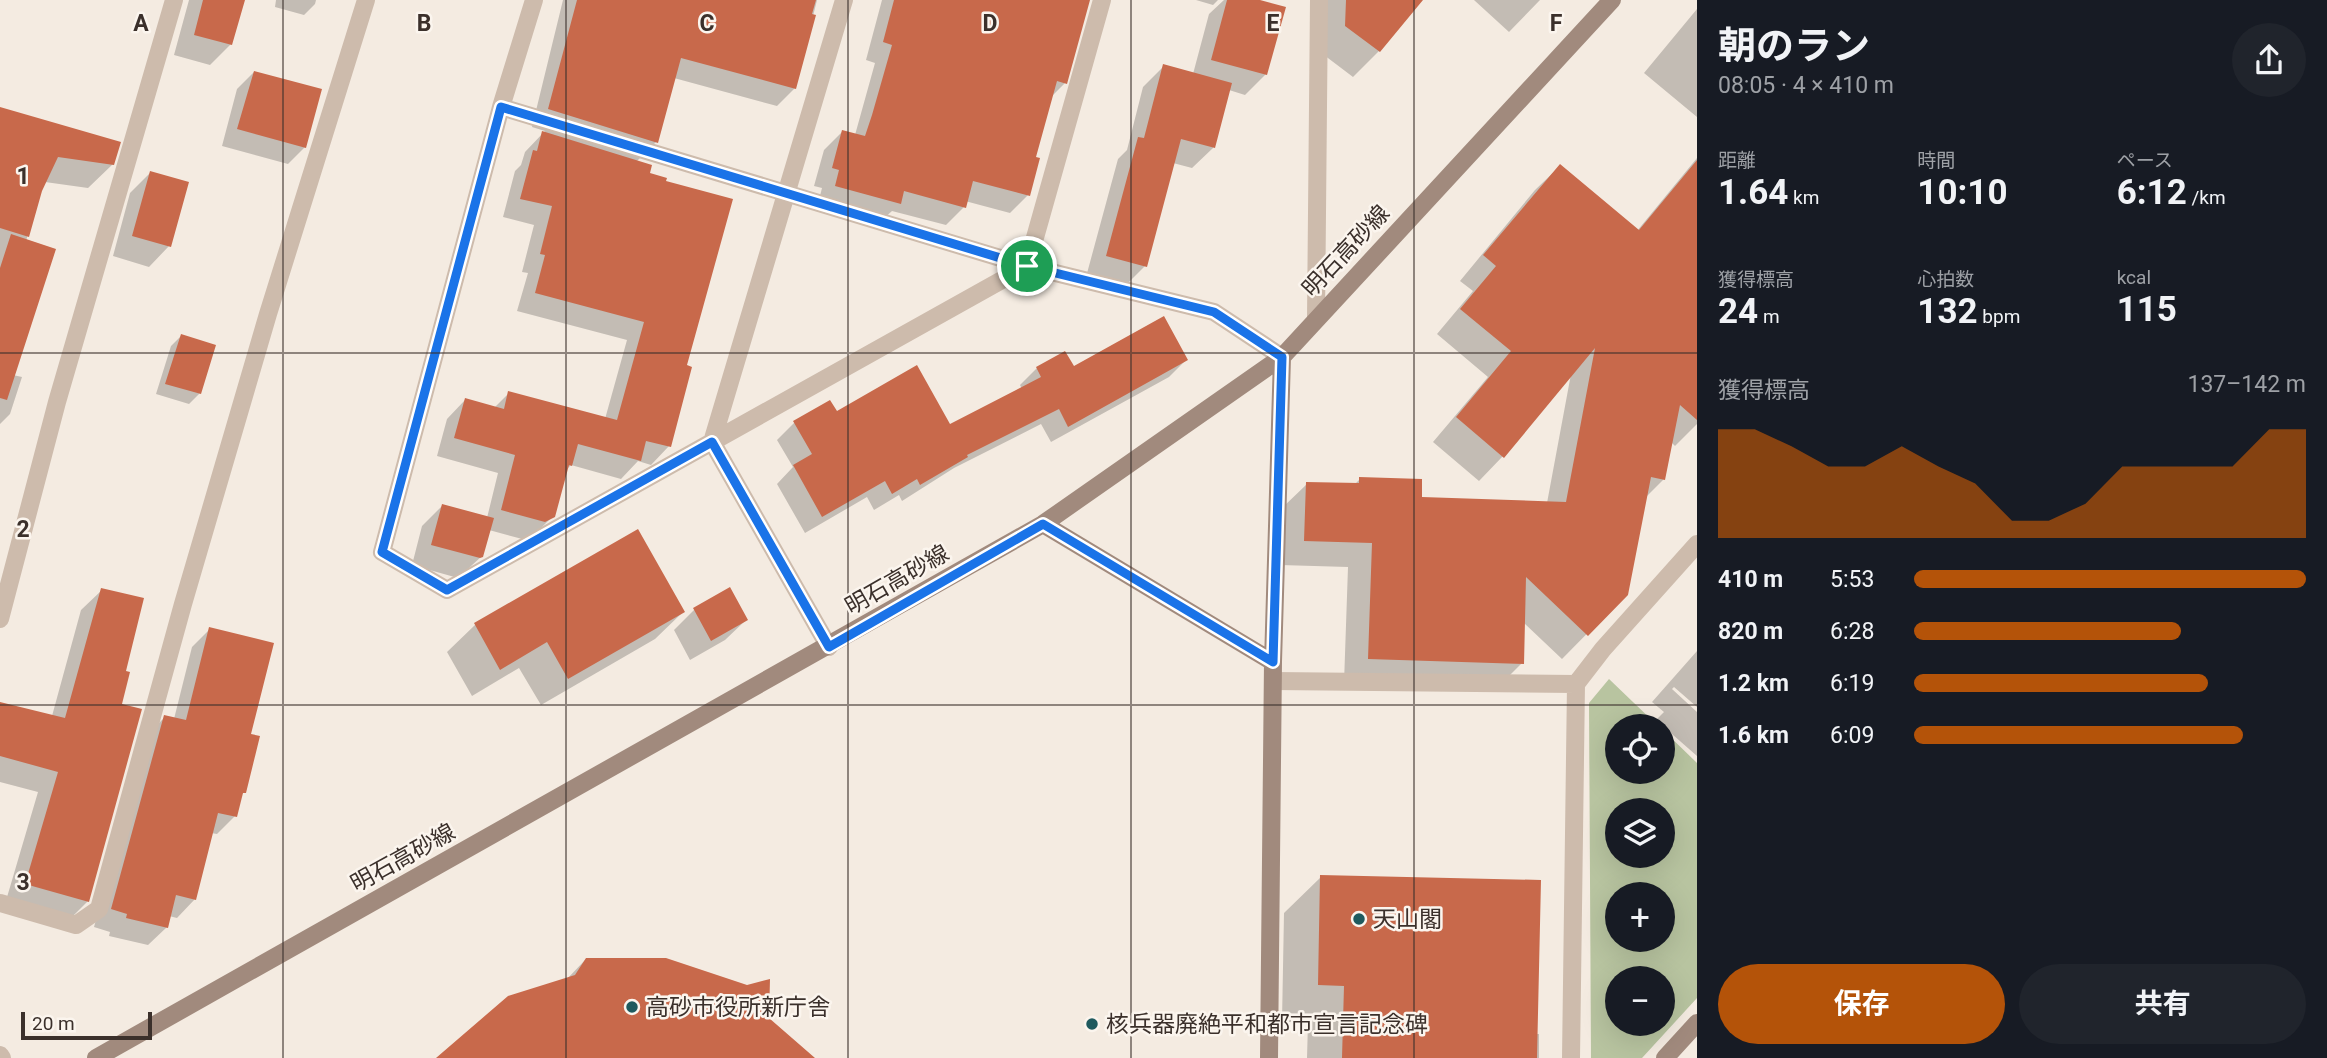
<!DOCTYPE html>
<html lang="ja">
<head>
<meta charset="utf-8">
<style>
	body { margin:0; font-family:Roboto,"Noto Sans JP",sans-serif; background:#20242c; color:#f1f3f6; height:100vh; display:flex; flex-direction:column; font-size:26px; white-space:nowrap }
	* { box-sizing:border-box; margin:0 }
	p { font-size:23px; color:#9ea1a6 }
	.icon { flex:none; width:38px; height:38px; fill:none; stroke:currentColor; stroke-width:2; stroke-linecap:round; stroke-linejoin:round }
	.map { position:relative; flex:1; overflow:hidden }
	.details { display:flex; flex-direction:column; background:#171b24; width:630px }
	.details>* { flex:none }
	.fabs { position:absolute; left:1605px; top:714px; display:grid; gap:14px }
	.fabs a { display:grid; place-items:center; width:70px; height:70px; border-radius:50%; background:#171b24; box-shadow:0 7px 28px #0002; font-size:35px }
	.scale { position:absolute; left:21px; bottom:18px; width:131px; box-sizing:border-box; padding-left:7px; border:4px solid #3b302b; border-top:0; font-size:19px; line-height:24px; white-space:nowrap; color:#3b302b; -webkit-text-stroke:5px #fbf5ee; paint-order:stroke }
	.pin { position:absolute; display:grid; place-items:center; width:60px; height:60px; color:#fff; margin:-30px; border:4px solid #fff; border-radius:50%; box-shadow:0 2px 7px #0007 }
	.round { display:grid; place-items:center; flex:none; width:74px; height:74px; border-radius:37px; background:#20242c }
	.summary { display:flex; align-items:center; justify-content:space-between; height:119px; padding:0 21px }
	h1 { font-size:38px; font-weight:700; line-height:52px }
	.metrics { display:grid; grid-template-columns:repeat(3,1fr); gap:10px; height:119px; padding:7px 21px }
	.metrics div { display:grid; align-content:center }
	.metrics b { font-size:35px; font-weight:700 }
	.metrics small { font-size:19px; font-weight:400 }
	.metrics p { font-size:19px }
	.chart { height:196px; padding:14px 21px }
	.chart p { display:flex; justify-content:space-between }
	.chart svg { width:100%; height:126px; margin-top:7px; fill:#b45309; opacity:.7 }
	.button { display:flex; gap:14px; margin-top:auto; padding:14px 21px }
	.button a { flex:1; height:80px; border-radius:42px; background:#b45309; color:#fff; font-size:28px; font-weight:700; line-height:80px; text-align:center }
	.button a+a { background:#20242c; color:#f1f3f6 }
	ul { padding:0 21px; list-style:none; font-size:23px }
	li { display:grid; grid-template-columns:112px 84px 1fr; align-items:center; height:52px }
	li i { height:18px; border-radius:9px; background:#b45309 }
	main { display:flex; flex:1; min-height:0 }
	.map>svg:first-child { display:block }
	.green { fill:#b8c4a0; fill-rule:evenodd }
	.shadow { fill:#0003 }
	.building { fill:#c8694b }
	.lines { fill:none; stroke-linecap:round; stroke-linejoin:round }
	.street { stroke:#cdbbac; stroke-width:18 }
	.secondary { stroke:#a18a7d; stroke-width:18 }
	.route-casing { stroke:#fff; stroke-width:14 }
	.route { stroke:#1a73e8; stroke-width:9 }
	.grid { fill:none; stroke:#3b302b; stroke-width:2; stroke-opacity:0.55 }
	.poi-dot { fill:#1f5a5e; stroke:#fbf5ee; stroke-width:2.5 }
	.labels { text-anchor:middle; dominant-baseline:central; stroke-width:5; stroke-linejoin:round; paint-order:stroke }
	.street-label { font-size:23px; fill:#3b302b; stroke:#fbf5ee }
	.poi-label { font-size:23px; fill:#3b302b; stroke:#fbf5ee; text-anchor:start }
	.grid-label { font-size:23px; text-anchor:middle; font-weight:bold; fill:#3b302b; stroke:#fbf5ee; stroke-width:5; stroke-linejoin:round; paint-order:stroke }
</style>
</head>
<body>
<main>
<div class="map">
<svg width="1697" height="1058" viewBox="0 0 1697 1058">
	<rect width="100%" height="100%" fill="#f4ebe1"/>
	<path class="green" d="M1609,679L1658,726H1617V772H1662L1663,730L1697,763V998L1642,1058H1591L1589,703ZM1617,810H1662V856H1617ZM1617,894H1662V940H1617ZM1617,978H1662V1024H1617Z"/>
	<path class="shadow" d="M189,0H243L231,44L210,65L174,55Z
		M276,0H316L315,4L304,15L275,7Z
		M563,0H817L795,88L777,106L674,78L656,142L636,162L647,174L685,367L669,446L651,465L638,461L621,479L571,465L566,470L553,516L534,535L526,540L489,530L482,556L458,578L412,565L422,526L443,505L487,518L498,473L437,456L447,419L465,400L494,408L509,393L605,419L627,340L517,311L528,273L522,272L534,225L503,217L515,171L521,165L525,152L545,131L532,127Z
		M882,0H1089L1065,83L1051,97L1034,158L1028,195L1010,213L965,201L964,207L946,225L892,211L881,221L818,204L822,188L814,186L824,150L842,132L855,135L875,63L866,60Z
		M1196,0H1218L1213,5Z
		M1224,0H1253L1266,74L1245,95L1229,90L1213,148L1192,168L1173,163L1145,266L1124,287L1086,277L1118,159L1127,150L1143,87L1164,66L1193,74L1209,14Z
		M1322,0H1421L1379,51L1353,77L1320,52Z
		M1474,0H1540L1509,32Z
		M1697,9V117L1644,73Z
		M254,72L305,147L288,164L222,146L237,89Z
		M0,113L113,164L88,188L45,182L41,191L26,241L13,375L22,377L10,414L0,424Z
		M1697,158V424L1675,446L1671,442L1664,479L1645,498L1626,594L1562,659L1523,622L1522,663L1497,688L1344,683L1348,567L1280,565L1282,508L1307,484L1354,485L1360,479L1420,499L1547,503L1571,374L1503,456L1479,481L1433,442L1488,377L1437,334L1473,291L1460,281L1535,190L1560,166L1637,231Z
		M150,173L169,246L149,267L113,256L130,193Z
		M181,336L200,393L189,404L156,394L171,346Z
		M1186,360L1169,377L1051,442L1041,424L954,468L902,501L899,495L874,510L867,497L805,533L777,484L793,467L777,440L794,423L836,413L950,426L1022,389L1020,385L1037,368L1073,369Z
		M637,532L683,612L655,639L541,705L519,668L472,696L447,652L475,625Z
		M102,590L124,673L88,901L67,922L5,904L38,792L0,782V703L52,716L81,610Z
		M694,610L746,620L725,640L690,660L674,630Z
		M210,629L249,735L244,792L240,796L235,816L217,834L211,833L195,899L177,918L169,916L167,927L148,945L109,936L110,932L94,927L147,735L165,717L174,719L192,647Z
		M1697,651V707L1674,687L1672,689L1697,712V756L1656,720L1664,712L1652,702Z
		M1321,877L1536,1034H1539V1058H1307L1308,1022H1282L1284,913Z
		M586,959L767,1019L810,1058H438L567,979Z"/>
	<path class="building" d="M203,0H245L232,45L194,35Z
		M577,0H816L812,14L816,15L796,89L681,58L658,143L548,109Z
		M894,0H1090L1067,84L1057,81L1036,157L1040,158L1030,196L973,181L966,208L904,191L901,204L835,186L839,170L832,168L842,130L865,136L872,115L892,45L883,42Z
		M1227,0H1260L1286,7L1267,75L1211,60Z
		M1346,0H1423L1380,52L1345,26Z
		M1163,64L1232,83L1215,148L1181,139L1147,267L1106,256L1138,137L1144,138Z
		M254,71L322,89L306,148L237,129Z
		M0,107L121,142L114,165L58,157L42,191L29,237L0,228Z
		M542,131L652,165L650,173L667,178L666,181L733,199L687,365L692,367L671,447L646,441L641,461L578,444L572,466L569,465L555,517L545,522L501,510L515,455L454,438L465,398L504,409L508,391L617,420L644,322L535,293L545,255L540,254L552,206L520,199L533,150L537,151Z
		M1697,160V420L1680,405L1665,480L1651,477L1628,595L1588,636L1526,577L1524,664L1368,659L1372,543L1304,541L1306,482L1359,483V477L1422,479V497L1566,502L1595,348L1504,458L1456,417L1511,351L1460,309L1496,266L1483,255L1560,164L1639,230Z
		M150,171L189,182L171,247L132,236Z
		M11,234L56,249L7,400L0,398V268Z
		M1164,316L1188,360L1068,427L1059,409L967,455L968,457L920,485L917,479L892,494L885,481L822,517L793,465L812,454L793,421L830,400L837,411L917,365L950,424L1041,377L1036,367L1065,351L1074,366Z
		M181,334L216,345L201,394L165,384Z
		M442,504L494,518L483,557L480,558L431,545Z
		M638,529L685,612L568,679L547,642L500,670L474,623Z
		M730,587L748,620L711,641L693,608Z
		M101,588L144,598L126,671L130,672L122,704L142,709L89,902L25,884L58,772L0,756V702L65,718Z
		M209,627L274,643L251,734L260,736L246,793H243L237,817L218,813L196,900L176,895L168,928L126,918L127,914L111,909L164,715L186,720Z
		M1320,875L1541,880L1537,1058H1342L1344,986L1318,985Z
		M586,958H666L747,985L770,979L769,1018L815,1058H436L508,996L575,975Z"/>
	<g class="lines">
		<path class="street" d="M534,0L501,107L382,552L447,590L1027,266L1102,0
			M501,107L1027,266L1214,312L1282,357
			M1316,319L1319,0
			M0,619L57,402L174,0
			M829,647L712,442L844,0
			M1273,681L1576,684
			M0,903L76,925L99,909L183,604L268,314L366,0
			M0,1055L2,1058
			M1571,1058L1576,684L1603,649L1697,544"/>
		<path class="secondary" d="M1043,524L1273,662
			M96,1058L1043,524L1282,357L1612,0
			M1269,1058L1273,662L1282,357
			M1665,1058L1697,1023"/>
	</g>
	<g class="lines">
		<defs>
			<path id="route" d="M501,107L1027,266L1214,312L1282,357L1273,662L1043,524L829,647L712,442L447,590L382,552Z"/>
		</defs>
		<use href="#route" class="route-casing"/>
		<use href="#route" class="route"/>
	</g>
	<path class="grid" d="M283,0V1058M566,0V1058M848,0V1058M1131,0V1058M1414,0V1058M0,353H1697M0,705H1697"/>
	<g class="poi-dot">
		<circle cx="1359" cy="919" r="7"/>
		<circle cx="632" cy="1007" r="7"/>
		<circle cx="1092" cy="1024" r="7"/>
	</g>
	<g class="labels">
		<g class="street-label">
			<text transform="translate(1346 251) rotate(-47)">明石高砂線</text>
			<text transform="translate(897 580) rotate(-30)">明石高砂線</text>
			<text transform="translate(403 858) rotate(-29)">明石高砂線</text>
		</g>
		<g class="poi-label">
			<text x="1373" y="919">天山閣</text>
			<text x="646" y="1007">高砂市役所新庁舎</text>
			<text x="1106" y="1024">核兵器廃絶平和都市宣言記念碑</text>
		</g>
	</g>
	<g class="grid-label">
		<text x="141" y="31">A</text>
		<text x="424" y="31">B</text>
		<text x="707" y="31">C</text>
		<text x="990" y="31">D</text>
		<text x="1273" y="31">E</text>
		<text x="1556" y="31">F</text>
		<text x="23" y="184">1</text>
		<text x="23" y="537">2</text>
		<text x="23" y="890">3</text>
	</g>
</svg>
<div class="fabs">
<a><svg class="icon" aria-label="locate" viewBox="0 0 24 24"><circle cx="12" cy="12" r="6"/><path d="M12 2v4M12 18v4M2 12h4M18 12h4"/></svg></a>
<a><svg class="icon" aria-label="layers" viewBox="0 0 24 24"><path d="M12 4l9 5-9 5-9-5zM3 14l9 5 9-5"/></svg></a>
<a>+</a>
<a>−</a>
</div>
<div class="scale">20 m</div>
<div class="pin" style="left:1027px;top:266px;background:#1e9e55"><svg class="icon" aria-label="arrive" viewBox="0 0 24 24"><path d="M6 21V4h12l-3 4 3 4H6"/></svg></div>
</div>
<section class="details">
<div class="summary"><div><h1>朝のラン</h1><p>08:05 · 4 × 410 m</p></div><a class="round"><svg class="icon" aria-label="share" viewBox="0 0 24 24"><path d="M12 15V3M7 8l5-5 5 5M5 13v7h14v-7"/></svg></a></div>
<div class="metrics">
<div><p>距離</p><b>1.64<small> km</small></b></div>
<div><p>時間</p><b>10:10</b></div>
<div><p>ペース</p><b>6:12<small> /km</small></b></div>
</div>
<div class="metrics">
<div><p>獲得標高</p><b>24<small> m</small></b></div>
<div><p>心拍数</p><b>132<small> bpm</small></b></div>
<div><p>kcal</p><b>115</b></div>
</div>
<div class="chart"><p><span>獲得標高</span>137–142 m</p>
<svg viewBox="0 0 160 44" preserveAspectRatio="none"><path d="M0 44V6L10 6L20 12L30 19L40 19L50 12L60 19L70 25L80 38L90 38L100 32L110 19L120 19L130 19L140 19L150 6L160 6V44z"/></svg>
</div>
<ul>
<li><b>410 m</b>5:53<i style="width:100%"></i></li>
<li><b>820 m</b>6:28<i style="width:68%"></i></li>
<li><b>1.2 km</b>6:19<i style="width:75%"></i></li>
<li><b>1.6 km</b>6:09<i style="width:84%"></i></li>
</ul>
<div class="button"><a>保存</a><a>共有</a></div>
</section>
</main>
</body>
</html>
